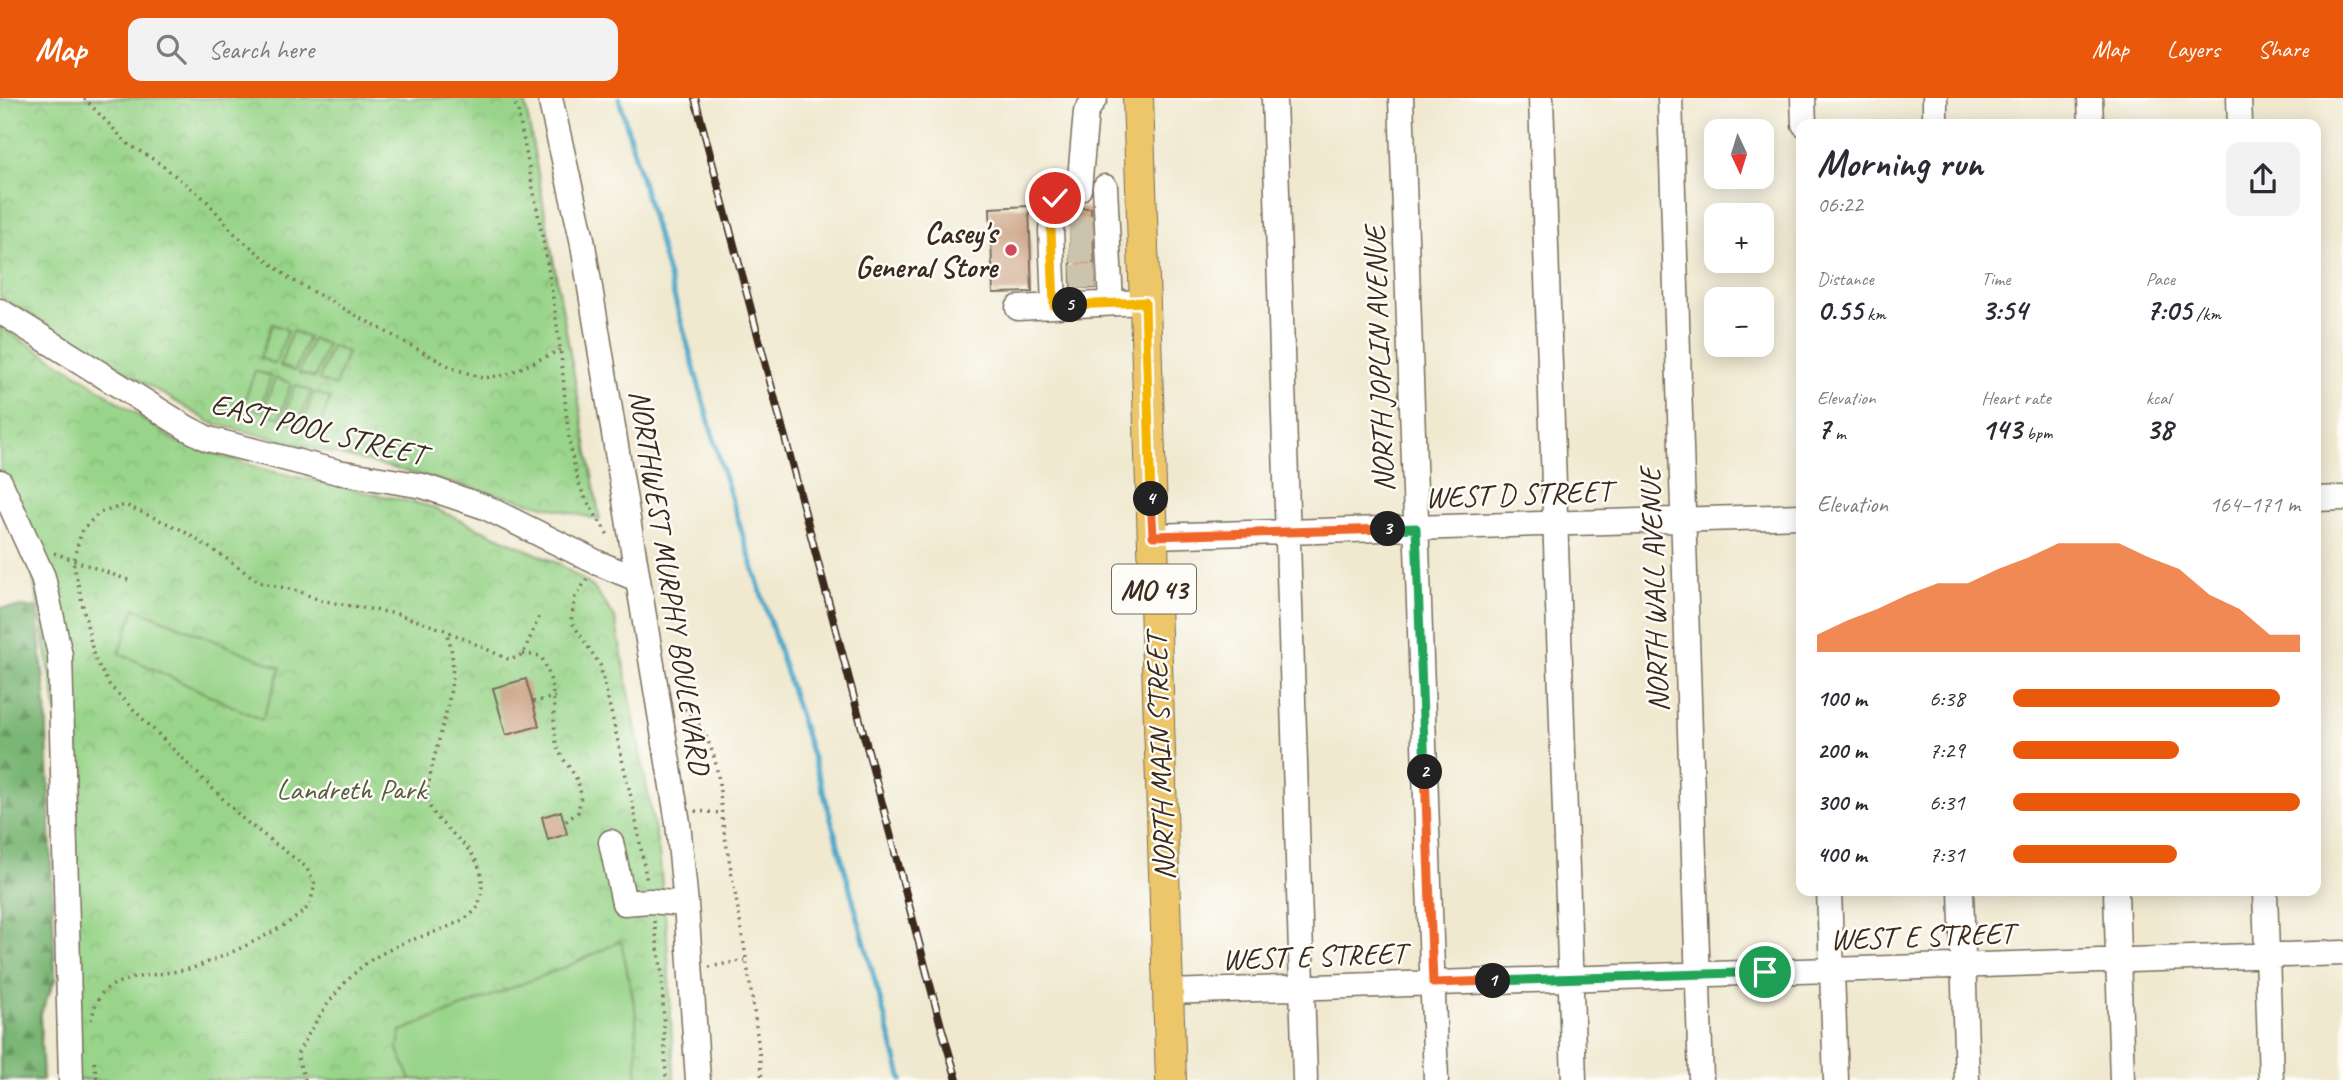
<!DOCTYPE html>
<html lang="en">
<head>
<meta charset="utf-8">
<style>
	body { margin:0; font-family:Caveat,sans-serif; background:#f2f2f3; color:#2b2b33; height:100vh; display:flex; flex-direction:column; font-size:26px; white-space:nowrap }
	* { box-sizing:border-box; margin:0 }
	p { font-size:23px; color:#7c7c81 }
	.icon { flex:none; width:38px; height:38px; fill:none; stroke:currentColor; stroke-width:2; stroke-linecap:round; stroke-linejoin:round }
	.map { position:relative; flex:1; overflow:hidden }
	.panel { position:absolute; left:1796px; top:21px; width:525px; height:777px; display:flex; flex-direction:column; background:#fff; border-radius:14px; box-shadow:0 4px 18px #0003 }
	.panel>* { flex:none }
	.needle { width:46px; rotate:176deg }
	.tools { position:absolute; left:1704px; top:21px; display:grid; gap:14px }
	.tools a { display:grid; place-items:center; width:70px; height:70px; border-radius:14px; background:#fff; box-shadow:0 4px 18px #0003; font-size:35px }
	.pin { position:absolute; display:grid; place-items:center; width:60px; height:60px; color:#fff; margin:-30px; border:4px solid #fff; border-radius:50%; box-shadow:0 2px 7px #0007 }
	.km { position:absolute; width:35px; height:35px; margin:-18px; border-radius:50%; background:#222; color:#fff; font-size:19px; line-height:35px; text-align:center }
	.round { display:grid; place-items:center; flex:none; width:74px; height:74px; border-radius:14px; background:#f2f2f3 }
	.headline { display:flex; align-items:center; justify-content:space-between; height:119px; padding:0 21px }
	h1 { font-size:38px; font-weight:600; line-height:52px }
	.metrics { display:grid; grid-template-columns:repeat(3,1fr); gap:10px; height:119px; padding:7px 21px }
	.metrics div { display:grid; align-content:center }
	.metrics b { font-size:30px; font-weight:600 }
	.metrics small { font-size:19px; font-weight:400 }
	.metrics p { font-size:19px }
	.chart { height:196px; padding:14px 21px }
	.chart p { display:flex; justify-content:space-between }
	.chart svg { width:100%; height:126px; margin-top:7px; fill:#ea580c; opacity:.7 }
	ul { padding:0 21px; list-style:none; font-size:23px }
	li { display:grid; grid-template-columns:112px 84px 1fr; align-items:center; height:52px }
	li i { height:18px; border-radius:9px; background:#ea580c }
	header { display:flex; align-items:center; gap:42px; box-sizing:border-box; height:98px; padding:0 35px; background:#ea580c; color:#fff }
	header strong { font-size:33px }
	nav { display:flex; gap:38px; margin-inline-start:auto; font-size:24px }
	.search { width:490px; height:63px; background:#f2f2f3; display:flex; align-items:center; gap:18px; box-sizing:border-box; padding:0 24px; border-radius:14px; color:#7c7c81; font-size:26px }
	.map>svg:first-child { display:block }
	.forest { fill:url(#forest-firs); stroke:#5a704a; stroke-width:2 }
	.park { fill:url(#park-crowns); stroke:#6a7f54; stroke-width:2 }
	.pitch { fill:#98d489; stroke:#6a7f54; stroke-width:2 }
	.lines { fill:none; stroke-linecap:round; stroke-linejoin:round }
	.stream { stroke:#49a7c8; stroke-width:5 }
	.building { fill:#c99d7e }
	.minor-tunnel { stroke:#ccc3ac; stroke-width:24; stroke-dasharray:24 12; stroke-linecap:butt }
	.minor-casing { stroke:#7a6d5c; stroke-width:27 }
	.major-casing { stroke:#7a6d5c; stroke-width:32 }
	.path { stroke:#7a6d5c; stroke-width:3.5; stroke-dasharray:2 5; stroke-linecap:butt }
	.minor { stroke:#fff; stroke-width:24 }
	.major { stroke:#ecc669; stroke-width:30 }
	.rail-casing { stroke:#3b2a1e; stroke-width:8 }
	.rail { stroke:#fdfcf7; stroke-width:5; stroke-dasharray:16; stroke-linecap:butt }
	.split-1-casing { stroke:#fff; stroke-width:14 }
	.split-2-casing { stroke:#fff; stroke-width:14 }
	.split-3-casing { stroke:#fff; stroke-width:14 }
	.split-4-casing { stroke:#fff; stroke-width:14 }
	.split-5-casing { stroke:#fff; stroke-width:14 }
	.split-6-casing { stroke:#fff; stroke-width:14 }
	.split-1 { stroke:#22a559; stroke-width:9 }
	.split-2 { stroke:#f0652b; stroke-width:9 }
	.split-3 { stroke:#22a559; stroke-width:9 }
	.split-4 { stroke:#f0652b; stroke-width:9 }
	.split-5 { stroke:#f5b400; stroke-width:9 }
	.split-6 { stroke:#f5b400; stroke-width:9 }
	.poi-dot { fill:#d1495b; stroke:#fdfcf7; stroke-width:2.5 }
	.labels { text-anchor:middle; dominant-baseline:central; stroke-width:5; stroke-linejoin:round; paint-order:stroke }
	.shield { fill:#fdfcf7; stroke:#75695f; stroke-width:2 }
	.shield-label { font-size:28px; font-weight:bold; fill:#3b2a1e }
	.poi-label { font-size:30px; font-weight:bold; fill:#3b2a1e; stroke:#fdfcf7; text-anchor:end }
	.street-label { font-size:30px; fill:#3b2a1e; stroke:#fdfcf7 }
	.park-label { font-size:30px; fill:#575d3e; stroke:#fdfcf7 }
</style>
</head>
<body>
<header>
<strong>Map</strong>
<div class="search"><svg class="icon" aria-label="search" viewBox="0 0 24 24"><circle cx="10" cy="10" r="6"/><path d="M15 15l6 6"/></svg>Search here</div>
<nav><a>Map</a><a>Layers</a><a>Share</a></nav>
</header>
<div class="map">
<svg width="2343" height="982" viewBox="0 0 2343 982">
	<defs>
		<pattern id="forest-firs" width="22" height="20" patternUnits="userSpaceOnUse" patternTransform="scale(1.75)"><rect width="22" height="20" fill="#7ab675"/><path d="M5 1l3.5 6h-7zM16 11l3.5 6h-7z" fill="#65945f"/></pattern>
		<pattern id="park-crowns" width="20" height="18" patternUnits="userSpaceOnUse" patternTransform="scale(1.75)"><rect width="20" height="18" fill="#98d489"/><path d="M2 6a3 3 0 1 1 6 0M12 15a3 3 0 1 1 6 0" fill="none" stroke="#84b676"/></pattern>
	</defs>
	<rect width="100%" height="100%" fill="#fdfcf7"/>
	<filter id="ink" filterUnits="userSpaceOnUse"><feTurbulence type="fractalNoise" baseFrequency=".0143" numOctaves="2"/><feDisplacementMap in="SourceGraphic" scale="14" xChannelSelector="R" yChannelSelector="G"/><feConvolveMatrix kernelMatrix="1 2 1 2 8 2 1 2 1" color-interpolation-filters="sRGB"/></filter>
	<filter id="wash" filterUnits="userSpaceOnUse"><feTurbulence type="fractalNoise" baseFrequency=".00686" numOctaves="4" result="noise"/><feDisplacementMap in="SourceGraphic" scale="28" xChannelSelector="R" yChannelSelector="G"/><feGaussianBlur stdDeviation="1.57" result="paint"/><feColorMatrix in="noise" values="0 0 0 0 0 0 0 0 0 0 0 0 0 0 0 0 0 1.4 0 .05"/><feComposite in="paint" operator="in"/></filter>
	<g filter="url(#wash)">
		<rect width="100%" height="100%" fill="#f0e9d0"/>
		<path class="forest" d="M36,509L46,603L55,882L40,917L43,982H0V510Z"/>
		<path class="park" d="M0,0H523L526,9L600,422L212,325L0,199Z
			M0,229L73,273L177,344L270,373L429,408L559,466L593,489L615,520L659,755L667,837L674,982H76L59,627L33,476L0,396Z"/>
		<path class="pitch" d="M272,226L288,232L275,266L260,260Z
			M292,233L308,239L295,273L280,268Z
			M312,241L327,246L315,280L299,275Z
			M331,248L347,254L335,288L319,282Z
			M255,273L271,278L259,313L243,307Z
			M275,280L291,285L279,320L263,314Z
			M295,287L311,293L298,327L283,321Z
			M314,294L330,300L318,334L302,329Z
			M135,510L281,570L262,622L119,555Z
			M621,843L636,915L637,976L635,982H411L398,951L401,933L568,868Z"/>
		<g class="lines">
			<path class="stream" d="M619,0L721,367L825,699L902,982"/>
		</g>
		<g id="blocks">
			<path class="building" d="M1029,108L1032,194L993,195L990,110Z
				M1070,110H1091L1095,190H1071Z
				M526,581L539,628L506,637L493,590Z
				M561,713L567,736L548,742L542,719Z"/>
		</g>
	</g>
	<g filter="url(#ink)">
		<use href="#blocks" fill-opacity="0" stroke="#7a6d5c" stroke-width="2"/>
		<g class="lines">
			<path class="minor-tunnel" d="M1069,131L1093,129
				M1070,153L1093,152
				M1071,179L1095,178"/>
			<defs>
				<path id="minor" d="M550,0L582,141L678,725L686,806L698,982
					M1095,0L1086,14L1079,91L1055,100L1051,132L1054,208L1145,204
					M1274,0L1305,982
					M1401,0L1436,982
					M1541,0L1574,982
					M1670,0L1701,982
					M1803,0L1804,26
					M1935,0V26
					M2090,0L2091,26
					M2239,0L2240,26
					M1105,89L1111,205
					M1018,210L1054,208
					M0,213L187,330L208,341L338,374L423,388L485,409L598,465L637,481
					M0,384L43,479L60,557L71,982
					M2315,401L2343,400
					M1153,438L1801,418
					M611,744L624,805L650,803L686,806
					M1829,793L1836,982
					M1961,793L1967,982
					M2116,793L2122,982
					M2265,793L2271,982
					M1168,894L2343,855"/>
				<path id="major" d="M1138,0L1171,982"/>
			</defs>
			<use href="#minor" class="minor-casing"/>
			<use href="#major" class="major-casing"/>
			<path class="path" d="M84,0L128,46L159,65L205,101L236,137L290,181L452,270L483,280L506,277L560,252
				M513,0L518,13C533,92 550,170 560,250C566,295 565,344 580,388C587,407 599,421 609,439
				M54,455L128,482
				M587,481L575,500L571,523L600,567L634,712L647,784
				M523,556L541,558C559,593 551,609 556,644C559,662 577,673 580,692C582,699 579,707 578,714L564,725
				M533,604L555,599
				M679,606C695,620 705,633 712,653C721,678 720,707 724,733C739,816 754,898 762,982
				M695,713L721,715
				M654,823L662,876L666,982
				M709,869L745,862
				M91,922C94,912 97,900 104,893C123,876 168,877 192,870C214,864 299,825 309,807C312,801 313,793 315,786L306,769L244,722L110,588L94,559L73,463L82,432L99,415L125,407L180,431L224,459L259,484L298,493L319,502L397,516L445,532L510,562L523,556L539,519
				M94,964L97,982
				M305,982L297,957C314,925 335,890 364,867C374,859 389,852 401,846C420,838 465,827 477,810C480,805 481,795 482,789C484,746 435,733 427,701C426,696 428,690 429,685C435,640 466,579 446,534"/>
			<use href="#minor" class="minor"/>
			<use href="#major" class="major"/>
			<defs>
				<path id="rail" d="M695,0L941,928L957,982"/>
			</defs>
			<use href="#rail" class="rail-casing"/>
			<use href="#rail" class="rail"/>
		</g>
	</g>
	<g class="lines" filter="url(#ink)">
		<defs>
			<path id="split-1" d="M1493,883L1765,874"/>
			<path id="split-2" d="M1425,674L1433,885L1493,883"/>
			<path id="split-3" d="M1388,431L1416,430L1425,674"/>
			<path id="split-4" d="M1151,401L1153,438L1388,431"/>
			<path id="split-5" d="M1070,207L1145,204L1151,401"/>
			<path id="split-6" d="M1055,100L1051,132L1054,208L1070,207"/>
		</defs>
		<use href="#split-1" class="split-1-casing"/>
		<use href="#split-2" class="split-2-casing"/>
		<use href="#split-3" class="split-3-casing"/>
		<use href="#split-4" class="split-4-casing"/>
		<use href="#split-5" class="split-5-casing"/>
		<use href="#split-6" class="split-6-casing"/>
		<use href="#split-1" class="split-1"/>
		<use href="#split-2" class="split-2"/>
		<use href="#split-3" class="split-3"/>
		<use href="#split-4" class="split-4"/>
		<use href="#split-5" class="split-5"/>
		<use href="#split-6" class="split-6"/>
	</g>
	<circle class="poi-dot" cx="1011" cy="152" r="7"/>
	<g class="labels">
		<rect class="shield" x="1112" y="466.5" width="84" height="49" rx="5"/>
		<g class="shield-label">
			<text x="1154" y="491">MO 43</text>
		</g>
		<g class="poi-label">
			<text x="997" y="135">Casey's<tspan x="997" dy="34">General Store</tspan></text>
		</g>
		<g class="street-label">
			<text transform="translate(1379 261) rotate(-92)">NORTH JOPLIN AVENUE</text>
			<text transform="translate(318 331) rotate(14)">EAST POOL STREET</text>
			<text transform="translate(1518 396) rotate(-2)">WEST D STREET</text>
			<text transform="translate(670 484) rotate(81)">NORTHWEST MURPHY BOULEVARD</text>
			<text transform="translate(1654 492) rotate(-92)">NORTH WALL AVENUE</text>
			<text transform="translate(1160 659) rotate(-92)">NORTH MAIN STREET</text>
			<text transform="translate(1922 838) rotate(-2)">WEST E STREET</text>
			<text transform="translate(1314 858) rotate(-2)">WEST E STREET</text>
		</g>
		<g class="park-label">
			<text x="351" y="691">Landreth Park</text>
		</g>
	</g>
</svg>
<div class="tools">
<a><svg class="needle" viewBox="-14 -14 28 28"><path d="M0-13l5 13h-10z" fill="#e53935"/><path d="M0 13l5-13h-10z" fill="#7c7c81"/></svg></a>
<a>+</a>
<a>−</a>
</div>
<div class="pin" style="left:1765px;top:874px;background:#1e9e55"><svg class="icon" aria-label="arrive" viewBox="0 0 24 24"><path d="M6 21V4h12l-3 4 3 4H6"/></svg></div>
<div class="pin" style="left:1055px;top:100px;background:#d93025"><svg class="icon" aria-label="check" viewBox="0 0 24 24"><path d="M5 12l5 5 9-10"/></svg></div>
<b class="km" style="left:1493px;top:883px">1</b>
<b class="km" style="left:1425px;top:674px">2</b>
<b class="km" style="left:1388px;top:431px">3</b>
<b class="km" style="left:1151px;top:401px">4</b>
<b class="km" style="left:1070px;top:207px">5</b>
<section class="panel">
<div class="headline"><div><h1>Morning run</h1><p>06:22</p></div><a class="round"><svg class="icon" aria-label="share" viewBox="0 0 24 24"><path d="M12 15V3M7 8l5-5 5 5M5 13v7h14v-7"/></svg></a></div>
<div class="metrics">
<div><p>Distance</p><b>0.55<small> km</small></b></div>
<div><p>Time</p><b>3:54</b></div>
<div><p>Pace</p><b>7:05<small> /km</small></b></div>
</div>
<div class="metrics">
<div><p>Elevation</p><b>7<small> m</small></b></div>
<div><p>Heart rate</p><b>143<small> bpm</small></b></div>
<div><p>kcal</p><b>38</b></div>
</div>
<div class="chart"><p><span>Elevation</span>164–171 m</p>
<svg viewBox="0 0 160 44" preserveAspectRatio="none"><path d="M0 44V38L10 33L20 29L30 24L40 20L50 20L60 15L70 11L80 6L90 6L100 6L110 11L120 15L130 24L140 29L150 38L160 38V44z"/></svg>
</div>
<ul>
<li><b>100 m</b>6:38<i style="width:93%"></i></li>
<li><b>200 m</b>7:29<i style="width:58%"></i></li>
<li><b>300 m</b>6:31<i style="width:100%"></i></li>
<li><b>400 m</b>7:31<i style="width:57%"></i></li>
</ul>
</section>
</div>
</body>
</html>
